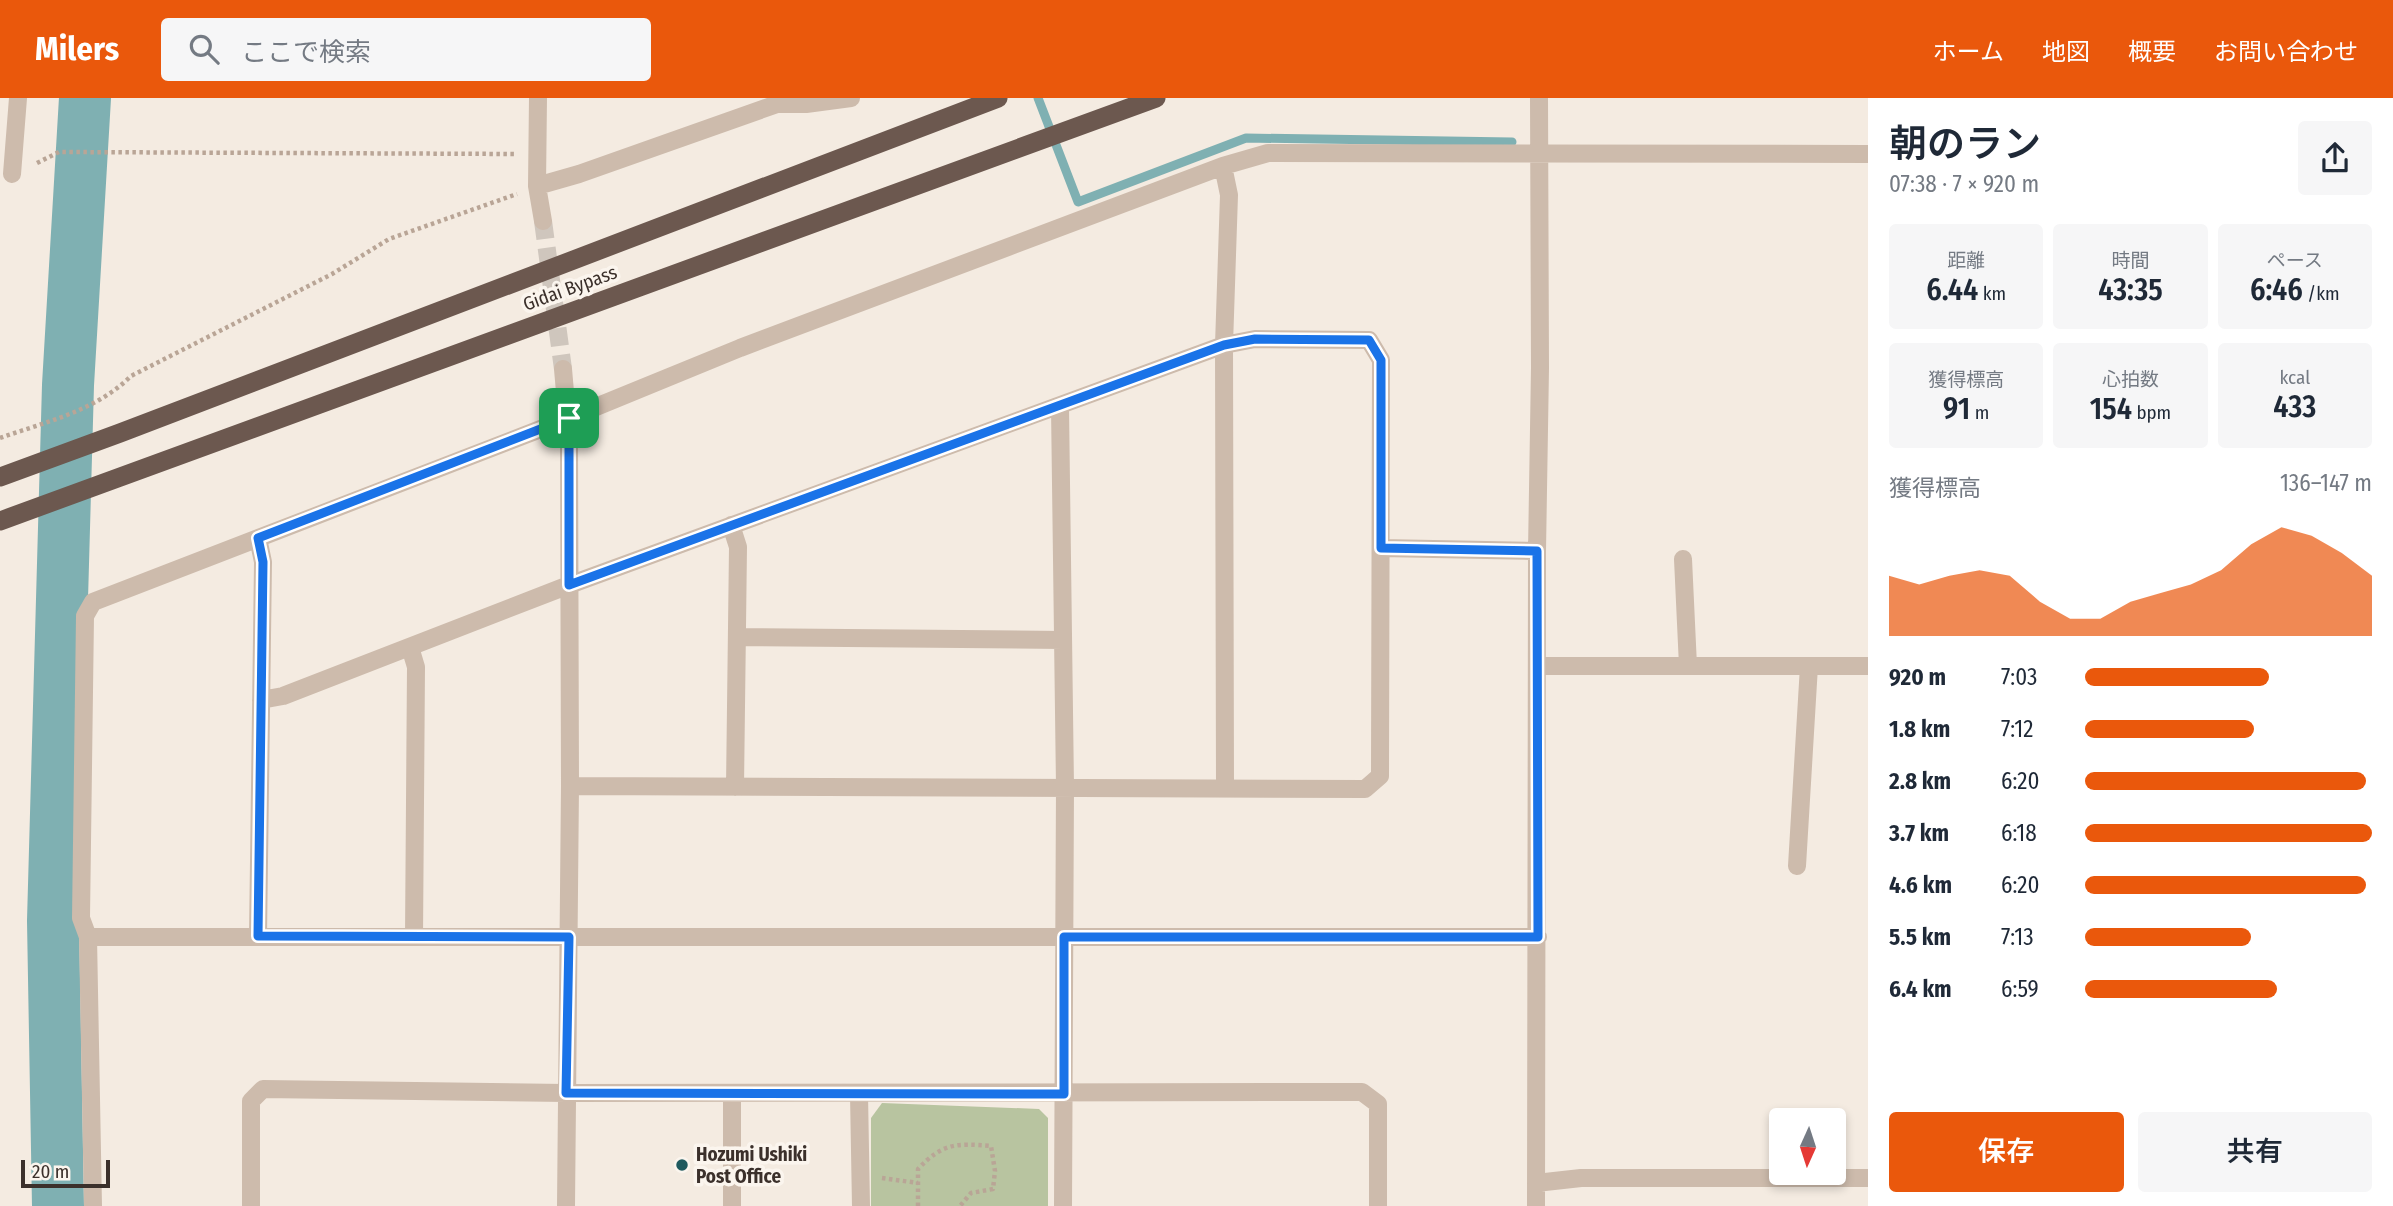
<!DOCTYPE html>
<html lang="ja">
<head>
<meta charset="utf-8">
<style>
	body { margin:0; font-family:"Fira Sans Condensed","Noto Sans JP",sans-serif; background:#f6f6f7; color:#1f2937; height:100vh; display:flex; flex-direction:column; font-size:26px; white-space:nowrap }
	* { box-sizing:border-box; margin:0 }
	p { font-size:23px; color:#747a83 }
	.icon { flex:none; width:38px; height:38px; fill:none; stroke:currentColor; stroke-width:2; stroke-linecap:round; stroke-linejoin:round }
	.map { position:relative; flex:1; overflow:hidden }
	.details { display:flex; flex-direction:column; background:#fff; width:525px }
	.details>* { flex:none }
	.needle { width:46px; rotate:183deg }
	.tools { position:absolute; left:1769px; top:1010px; display:grid; gap:14px }
	.tools a { display:grid; place-items:center; width:77px; height:77px; border-radius:7px; background:#fff; box-shadow:0 4px 10px #0003; font-size:35px }
	.scale { position:absolute; left:21px; bottom:18px; width:89px; box-sizing:border-box; padding-left:7px; border:4px solid #3b302b; border-top:0; font-size:19px; line-height:24px; white-space:nowrap; color:#3b302b; -webkit-text-stroke:5px #fbf5ee; paint-order:stroke }
	.pin { position:absolute; display:grid; place-items:center; width:60px; height:60px; color:#fff; margin:-30px; border-radius:14px; box-shadow:0 4px 10px #0006 }
	.round { display:grid; place-items:center; flex:none; width:74px; height:74px; border-radius:7px; background:#f6f6f7 }
	.overview { display:flex; align-items:center; justify-content:space-between; height:119px; padding:0 21px }
	h1 { font-size:38px; font-weight:600; line-height:52px }
	.stats { display:grid; grid-template-columns:repeat(3,1fr); gap:10px; height:119px; padding:7px 21px }
	.stats div { display:grid; align-content:center; border-radius:7px; background:#f6f6f7; text-align:center }
	.stats b { font-size:30px; font-weight:600 }
	.stats small { font-size:19px; font-weight:400 }
	.stats p { font-size:19px }
	.chart { height:196px; padding:14px 21px }
	.chart p { display:flex; justify-content:space-between }
	.chart svg { width:100%; height:126px; margin-top:7px; fill:#ea580c; opacity:.7 }
	.primary-button { display:flex; gap:14px; margin-top:auto; padding:14px 21px }
	.primary-button a { flex:1; height:80px; border-radius:7px; background:#ea580c; color:#fff; font-size:28px; font-weight:600; line-height:80px; text-align:center }
	.primary-button a+a { background:#f6f6f7; color:#1f2937 }
	ul { padding:0 21px; list-style:none; font-size:23px }
	li { display:grid; grid-template-columns:112px 84px 1fr; align-items:center; height:52px }
	li i { height:18px; border-radius:9px; background:#ea580c }
	header { display:flex; align-items:center; gap:42px; box-sizing:border-box; height:98px; padding:0 35px; background:#ea580c; color:#fff }
	header strong { font-size:33px }
	nav { display:flex; gap:38px; margin-inline-start:auto; font-size:24px }
	.search { width:490px; height:63px; background:#f6f6f7; display:flex; align-items:center; gap:18px; box-sizing:border-box; padding:0 24px; border-radius:7px; color:#747a83; font-size:26px }
	main { display:flex; flex:1; min-height:0 }
	.map>svg:first-child { display:block }
	.green { fill:#b8c4a0 }
	.lines { fill:none; stroke-linecap:round; stroke-linejoin:round }
	.stream { stroke:#7fb0b2; stroke-width:9 }
	.river { stroke:#7fb0b2; stroke-width:52 }
	.minor-tunnel { stroke:#cfc6bd; stroke-width:18; stroke-dasharray:18 9; stroke-linecap:butt }
	.path { stroke:#b9a596; stroke-width:4.5; stroke-dasharray:3.5 3.5; stroke-linecap:butt }
	.minor { stroke:#cdbbac; stroke-width:18 }
	.trunk { stroke:#6c584f; stroke-width:19 }
	.route-casing { stroke:#fff; stroke-width:14 }
	.route { stroke:#1a73e8; stroke-width:9 }
	.poi-dot { fill:#1f5a5e; stroke:#fbf5ee; stroke-width:2.5 }
	.labels { text-anchor:middle; dominant-baseline:central; stroke-width:7; stroke-linejoin:round; paint-order:stroke }
	.street-label { font-size:19px; fill:#3b302b; stroke:#fbf5ee }
	.poi-label { font-size:19px; font-weight:bold; fill:#3b302b; stroke:#fbf5ee; text-anchor:start }
</style>
</head>
<body>
<header>
<strong>Milers</strong>
<div class="search"><svg class="icon" aria-label="search" viewBox="0 0 24 24"><circle cx="10" cy="10" r="6"/><path d="M15 15l6 6"/></svg>ここで検索</div>
<nav><a>ホーム</a><a>地図</a><a>概要</a><a>お問い合わせ</a></nav>
</header>
<main>
<div class="map">
<svg width="1868" height="1108" viewBox="0 0 1868 1108">
	<rect width="100%" height="100%" fill="#f4ebe1"/>
	<path class="green" d="M882,1005L1039,1011L1048,1020V1108H871V1020Z"/>
	<g class="lines">
		<path class="stream" d="M1038,0L1078,104L1246,40L1512,44"/>
		<path class="river" d="M58,1108L53,823L68,287L85,0"/>
		<path class="minor-tunnel" d="M543,123L563,271"/>
		<path class="path" d="M37,65L59,54L516,56
			M0,340C45,324 96,313 131,278L332,176L389,141L517,96
			M882,1080L918,1085
			M918,1108V1071C942,1045 957,1045 991,1048L995,1073L993,1091L971,1095L960,1108"/>
		<path class="minor" d="M538,0L537,88L543,123
			M1223,68L1229,97L1224,247L1225,689
			M12,76L18,0
			M537,88L579,76L777,6H806L851,0
			M563,271L569,340L570,688L566,1108
			M1060,309L1065,689L1063,1108
			M731,427L738,449L735,689
			M258,440L263,464L258,838
			M1381,450L1537,453
			M1683,461L1688,568
			M737,539L1063,542
			M410,549L416,569L414,839
			M1538,568H1868
			M261,602L283,598L569,487L1224,247L1255,241L1369,242L1381,262L1380,678L1365,691L570,688
			M1797,768L1809,568
			M88,839H1538
			M859,996L861,1108
			M1536,1085L1581,1080H1868
			M93,1108L88,839L81,820L85,518L93,504L569,320L740,250L1223,68L1268,55L1868,56
			M251,1108V1003L263,991L566,995L1362,994L1378,1006V1108
			M732,1108V996
			M1536,1108L1537,453L1540,270L1539,0"/>
		<path class="trunk" d="M0,379L120,335L998,0
			M0,423L1156,0"/>
	</g>
	<g class="lines">
		<defs>
			<path id="route" d="M1255,241L1369,242L1381,262V450L1537,453L1538,839H1064V996L566,995L569,839L258,838L263,464L258,440L569,320V487L1224,247Z"/>
		</defs>
		<use href="#route" class="route-casing"/>
		<use href="#route" class="route"/>
	</g>
	<circle class="poi-dot" cx="682" cy="1067" r="7"/>
	<g class="labels">
		<g class="street-label">
			<text transform="translate(570 190) rotate(-20)">Gidai Bypass</text>
		</g>
		<g class="poi-label">
			<text x="696" y="1056">Hozumi Ushiki<tspan x="696" dy="22">Post Office</tspan></text>
		</g>
	</g>
</svg>
<div class="tools">
<a><svg class="needle" viewBox="-14 -14 28 28"><path d="M0-13l5 13h-10z" fill="#e53935"/><path d="M0 13l5-13h-10z" fill="#747a83"/></svg></a>
</div>
<div class="scale">20 m</div>
<div class="pin" style="left:569px;top:320px;background:#1e9e55"><svg class="icon" aria-label="arrive" viewBox="0 0 24 24"><path d="M6 21V4h12l-3 4 3 4H6"/></svg></div>
</div>
<section class="details">
<div class="overview"><div><h1>朝のラン</h1><p>07:38 · 7 × 920 m</p></div><a class="round"><svg class="icon" aria-label="share" viewBox="0 0 24 24"><path d="M12 15V3M7 8l5-5 5 5M5 13v7h14v-7"/></svg></a></div>
<div class="stats">
<div><p>距離</p><b>6.44<small> km</small></b></div>
<div><p>時間</p><b>43:35</b></div>
<div><p>ペース</p><b>6:46<small> /km</small></b></div>
</div>
<div class="stats">
<div><p>獲得標高</p><b>91<small> m</small></b></div>
<div><p>心拍数</p><b>154<small> bpm</small></b></div>
<div><p>kcal</p><b>433</b></div>
</div>
<div class="chart"><p><span>獲得標高</span>136–147 m</p>
<svg viewBox="0 0 160 44" preserveAspectRatio="none"><path d="M0 44V23L10 26L20 23L30 21L40 23L50 32L60 38L70 38L80 32L90 29L100 26L110 21L120 12L130 6L140 9L150 15L160 23V44z"/></svg>
</div>
<ul>
<li><b>920 m</b>7:03<i style="width:64%"></i></li>
<li><b>1.8 km</b>7:12<i style="width:59%"></i></li>
<li><b>2.8 km</b>6:20<i style="width:98%"></i></li>
<li><b>3.7 km</b>6:18<i style="width:100%"></i></li>
<li><b>4.6 km</b>6:20<i style="width:98%"></i></li>
<li><b>5.5 km</b>7:13<i style="width:58%"></i></li>
<li><b>6.4 km</b>6:59<i style="width:67%"></i></li>
</ul>
<div class="primary-button"><a>保存</a><a>共有</a></div>
</section>
</main>
</body>
</html>
